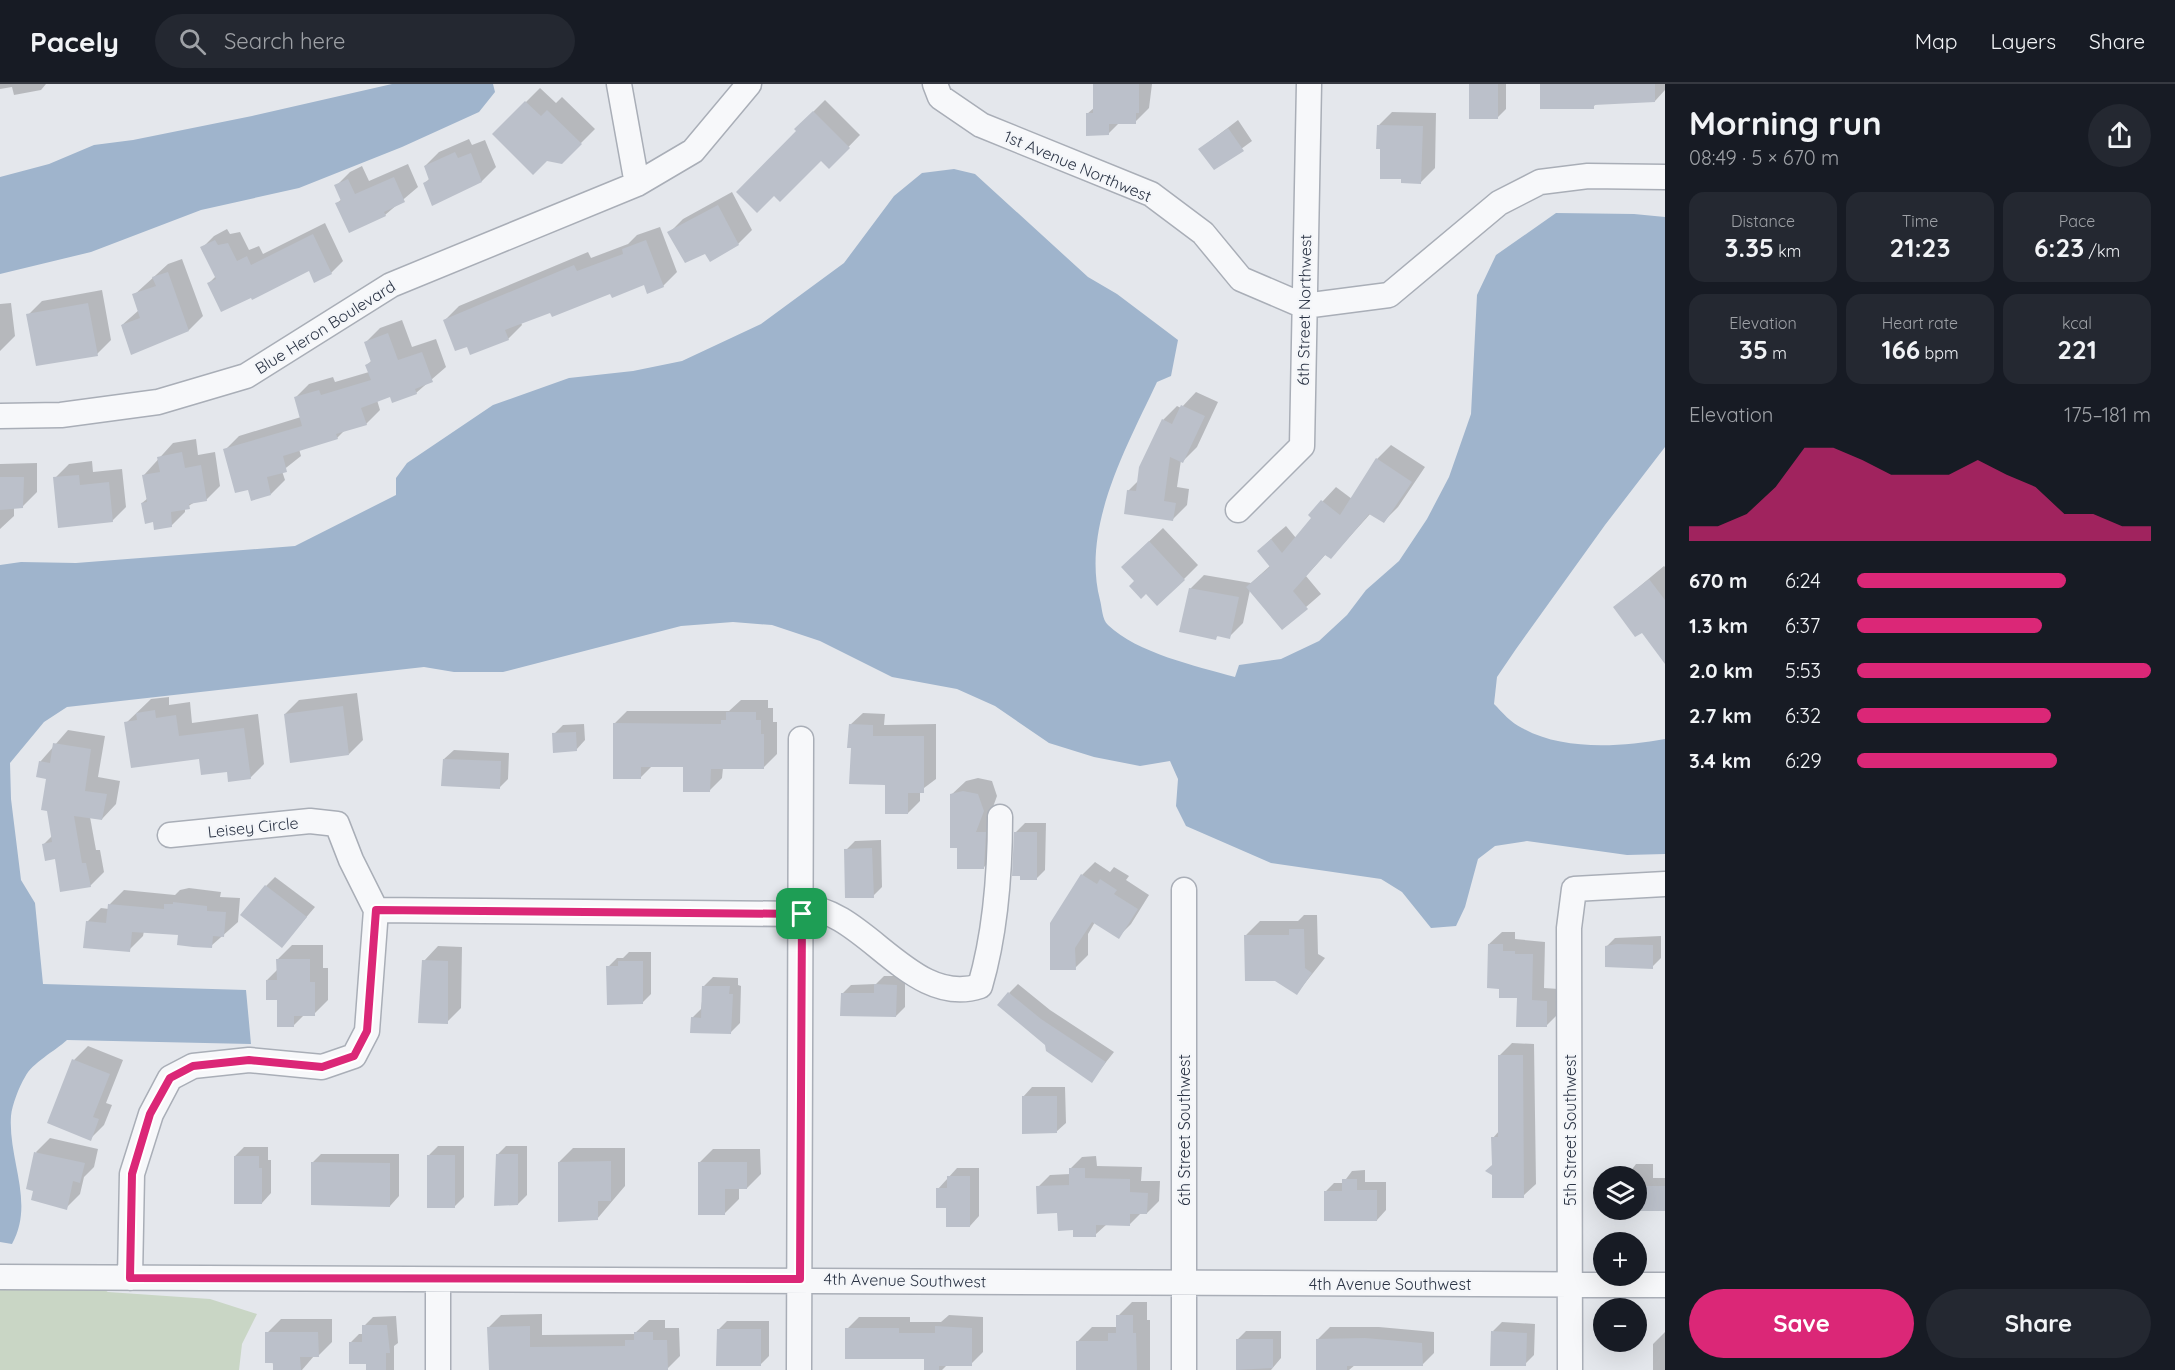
<!DOCTYPE html>
<html lang="en">
<head>
<meta charset="utf-8">
<style>
	body { margin:0; font-family:Quicksand,sans-serif; background:#242831; color:#f1f3f6; height:100vh; display:flex; flex-direction:column; font-size:22px; white-space:nowrap }
	* { box-sizing:border-box; margin:0 }
	p { font-size:20px; color:#9ea1a6 }
	.icon { flex:none; width:33px; height:33px; fill:none; stroke:currentColor; stroke-width:2; stroke-linecap:round; stroke-linejoin:round }
	.map { position:relative; flex:1; overflow:hidden }
	.side { display:flex; flex-direction:column; background:#171b24; width:510px }
	.side>* { flex:none }
	.tools { position:absolute; left:1593px; top:1082px; display:grid; gap:12px }
	.tools a { display:grid; place-items:center; width:54px; height:54px; border-radius:50%; background:#171b24; box-shadow:0 6px 24px #0002; font-size:30px }
	.pin { position:absolute; display:grid; place-items:center; width:51px; height:51px; color:#fff; margin:-26px; border-radius:12px; box-shadow:0 3px 9px #0006 }
	.round { display:grid; place-items:center; flex:none; width:63px; height:63px; border-radius:32px; background:#242831 }
	.head { display:flex; align-items:center; justify-content:space-between; height:102px; padding:0 24px }
	h1 { font-size:33px; font-weight:700; line-height:45px }
	.figures { display:grid; grid-template-columns:repeat(3,1fr); gap:9px; height:102px; padding:6px 24px }
	.figures div { display:grid; align-content:center; border-radius:15px; background:#242831; text-align:center }
	.figures b { font-size:26px; font-weight:700 }
	.figures small { font-size:16px; font-weight:400 }
	.figures p { font-size:16px }
	.chart { height:168px; padding:12px 24px }
	.chart p { display:flex; justify-content:space-between }
	.chart svg { width:100%; height:108px; margin-top:6px; fill:#db2777; opacity:.7 }
	.button { display:flex; gap:12px; margin-top:auto; padding:12px 24px }
	.button a { flex:1; height:69px; border-radius:36px; background:#db2777; color:#fff; font-size:24px; font-weight:700; line-height:69px; text-align:center }
	.button a+a { background:#242831; color:#f1f3f6 }
	ul { padding:0 24px; list-style:none; font-size:20px }
	li { display:grid; grid-template-columns:96px 72px 1fr; align-items:center; height:45px }
	li i { height:15px; border-radius:8px; background:#db2777 }
	header { display:flex; align-items:center; gap:36px; box-sizing:border-box; height:84px; padding:0 30px; background:#171b24; border-bottom:2px solid #363941 }
	header strong { font-size:28px }
	nav { display:flex; gap:33px; margin-inline-start:auto; font-size:21px }
	.search { width:420px; height:54px; background:#242831; display:flex; align-items:center; gap:15px; box-sizing:border-box; padding:0 21px; border-radius:33px; color:#9ea1a6; font-size:22px }
	main { display:flex; flex:1; min-height:0 }
	.map>svg:first-child { display:block }
	.green { fill:#c9d6c5 }
	.water { fill:#9fb4cc }
	.shadow { fill:#0003 }
	.building { fill:#bbc0ca }
	.lines { fill:none; stroke-linecap:round; stroke-linejoin:round }
	.minor-casing { stroke:#a9aeb7; stroke-width:27 }
	.minor { stroke:#f7f8fa; stroke-width:24 }
	.route-casing { stroke:#fff; stroke-width:12 }
	.route { stroke:#db2777; stroke-width:8 }
	.labels { text-anchor:middle; dominant-baseline:central; stroke-width:4.5; stroke-linejoin:round; paint-order:stroke }
	.street-label { font-size:16px; fill:#2b3445; stroke:#f4f6f9 }
</style>
</head>
<body>
<header>
<strong>Pacely</strong>
<div class="search"><svg class="icon" aria-label="search" viewBox="0 0 24 24"><circle cx="10" cy="10" r="6"/><path d="M15 15l6 6"/></svg>Search here</div>
<nav><a>Map</a><a>Layers</a><a>Share</a></nav>
</header>
<main>
<div class="map">
<svg width="1665" height="1286" viewBox="0 0 1665 1286">
	<rect width="100%" height="100%" fill="#e4e7ec"/>
	<path class="green" d="M0,1204L103,1205L108,1208L210,1215L257,1230L242,1260L239,1286H0Z"/>
	<path class="water" d="M392,0H493L495,8L479,28L402,63L299,104L201,126L91,168L0,190V93L49,80L94,61L133,56L252,32Z
		M954,85L975,90L1088,193L1117,210L1178,256L1171,292L1157,298C1127,362 1081,443 1100,516C1102,523 1102,536 1108,541C1137,569 1196,582 1235,593L1239,581L1281,575L1319,557L1347,531L1366,506L1399,477L1427,435L1449,393L1471,330L1477,211L1496,171L1556,129L1634,130L1665,133V363L1605,441L1516,565L1497,593L1494,620C1502,628 1511,639 1522,644C1562,667 1621,663 1665,655V770L1627,771L1527,757L1495,762L1478,775L1465,823L1456,842L1431,844L1402,808L1381,795L1271,779L1186,742L1176,722L1178,695L1170,677L1140,682L1094,673L1049,659L995,622L957,605L892,593L820,557L772,541L733,538L681,542L503,588H454L424,583L67,623L44,638L10,679L11,715L21,796L35,819L43,900L246,906L251,960L67,956C55,967 32,979 25,993C19,1003 12,1021 11,1032C8,1076 35,1119 12,1160L0,1158V481L21,478L76,479L295,462L396,411V394L407,379L493,321L569,294L633,287L682,277L761,240L844,179L894,112L922,89Z"/>
	<path class="shadow" d="M0,0H46L41,6L14,11L12,3L0,5Z
		M1094,0H1152L1149,24L1135,38H1120L1108,50L1087,30L1095,23Z
		M1470,0H1506V25L1497,34Z
		M1542,0H1665V6L1655,17L1597,19L1593,23Z
		M540,4L556,19L562,13L595,45L561,79L494,50Z
		M825,16L860,51L829,83L796,45Z
		M1392,28L1436,29L1435,84L1421,98L1402,94L1382,64L1378,42Z
		M1238,36L1252,57L1215,84L1200,65Z
		M469,55L472,61L485,56L496,83L482,97L425,99L430,94L425,82L439,68Z
		M408,80L418,103L385,131L337,119L342,115L336,102L350,88L362,82L369,97Z
		M732,108L752,146L738,160L705,168L669,149L683,135Z
		M325,139L343,177L331,189L309,185L209,199L216,192L202,164L214,152L227,145L230,150L240,148L249,166L259,162L263,170Z
		M660,143L677,188L663,202L645,199L551,227L521,238L522,241L508,255L468,261L445,236L459,222L588,168L591,174L628,160L637,151Z
		M182,175L203,232L189,246L122,241L139,226L134,211L168,180Z
		M102,206L111,256L97,270L28,231L42,217Z
		M0,218V220L11,219L15,252L0,267Z
		M402,236L412,263L436,255L446,283L416,309L391,311L377,316L380,326L366,340L345,346L337,354L299,365L301,372L282,387L285,396L271,410L249,404L225,366L239,352L301,333L295,314L309,300L333,293L335,298L369,288L367,281L372,276L366,258L380,244Z
		M1196,308L1218,318L1197,363L1183,377L1181,376L1177,403L1189,405L1187,421L1173,435L1128,407L1139,396L1163,336L1177,322L1181,324Z
		M196,355L198,371L215,368L220,402L206,416L195,418L185,424V428L171,442L154,437L142,419L148,414L144,391L173,359Z
		M1391,361L1425,383L1398,423L1384,437L1371,429L1344,459L1326,470L1306,492L1321,510L1282,544L1250,506L1243,539L1229,553L1219,551L1215,554L1190,505L1204,491L1251,499L1271,481L1259,467L1273,453L1286,442L1296,454L1313,433L1310,431L1336,403L1352,415L1377,375Z
		M92,377L93,388L122,385L126,423L112,437L55,394L69,380Z
		M37,379V408L23,422L14,423V432L0,445V380Z
		M1163,444L1198,481L1184,495L1136,497L1137,469Z
		M1664,482L1665,483V566L1615,523Z
		M357,609L363,656L349,670L285,630L299,616Z
		M169,613V621L190,618L192,639L258,630L264,680L250,694L126,639L151,615Z
		M741,616H768V624H773V638H777V670L764,683L723,684L722,694L709,707L685,681H653L640,694L614,640L627,627H729Z
		M863,629L885,630L884,641L936,640V695L920,707V717L908,729L853,663L850,641Z
		M584,640L585,656L576,666L554,650L563,641Z
		M68,646L105,652L98,693L120,697L116,720L102,735L90,733L96,766H100L104,788L90,802L44,760L52,752L48,694L40,678Z
		M454,666L509,669L508,695L499,704L444,675Z
		M978,694L992,697L997,712L989,734L998,769L984,783L959,763L951,711L966,697Z
		M1025,739H1046L1045,786L1036,795L1016,748Z
		M881,756L882,803L873,812L846,766L855,757Z
		M1095,778L1110,788L1114,783L1129,792L1126,796L1149,811L1131,840L1118,853L1095,838L1088,850V871L1075,884L1051,885L1082,791Z
		M275,793L315,823L282,862L266,802Z
		M189,804L221,808L220,813L240,814L238,838L211,862L179,849L144,847L143,852L129,866L87,838L101,824L109,825L110,820L124,806L175,811L180,806Z
		M1304,831H1317L1318,870L1325,874L1297,909L1246,851L1260,837H1298Z
		M1502,848H1515V855L1545,858L1544,904L1559,905V929L1546,942L1518,913L1489,860Z
		M1661,852V874L1652,883L1606,863L1615,854Z
		M292,861H323V884H328V916L314,930L304,931L294,941L267,896L278,885V875Z
		M438,862L462,863L461,924L447,938L424,877Z
		M629,868H651V910L642,919L608,883L617,874H623Z
		M884,892H905V923L896,932L842,910L851,901L876,900Z
		M713,893L738,894V901L741,902L740,939L731,948L692,934L701,925L704,902Z
		M1018,900L1050,926L1114,968L1091,997L1047,960L1009,909Z
		M1512,959L1534,960L1536,1100L1523,1112L1493,1080V1054L1499,1047V972Z
		M88,962L123,976L106,1019L112,1021L104,1041L90,1055L74,976Z
		M1032,1003H1065L1066,1039L1056,1048L1023,1013Z
		M50,1054L98,1065L94,1083L84,1093L80,1110L66,1124L36,1068Z
		M438,1062H464V1113L455,1122L428,1072Z
		M506,1062H527V1111L518,1120L497,1071Z
		M244,1063H268V1076H271V1109L262,1119L235,1072Z
		M573,1064H625V1102L597,1135L559,1078Z
		M713,1065H760L761,1090L747,1104H739V1115L725,1129L699,1079Z
		M321,1070H399V1112L390,1122L312,1079Z
		M1096,1072L1097,1082L1142,1083L1141,1097H1160L1159,1117L1147,1129H1141L1130,1140H1107L1095,1151L1074,1145L1038,1103L1050,1091L1070,1090V1085L1082,1073Z
		M1636,1080H1653V1094H1665V1126L1636,1121V1092H1627Z
		M957,1084H979V1132L970,1142L938,1105Z
		M1365,1086V1098H1386V1126L1377,1136L1325,1108L1334,1099H1343L1352,1087Z
		M1132,1218H1147V1236H1150V1286H1091L1078,1257L1092,1243H1116L1118,1232Z
		M542,1230V1251L634,1250L649,1236H665V1244H679L680,1272L667,1285L659,1286H490L489,1243L501,1231Z
		M949,1231L983,1233V1268L971,1280H948L942,1286H925V1274L847,1245L859,1233H910V1238H941Z
		M396,1232L398,1259L394,1262V1286H367V1278L350,1259L359,1250H364V1242L373,1233Z
		M281,1235H332V1258L318,1272H314L302,1286H274L267,1249Z
		M727,1237H769V1272L760,1281L718,1246Z
		M1502,1238L1535,1240L1534,1271L1525,1280L1493,1247Z
		M1330,1243H1379L1434,1248V1269L1422,1281H1355L1349,1286H1318V1255Z
		M1246,1247H1281V1274L1271,1286H1237V1256Z
		M1665,1248V1286H1653V1260Z"/>
	<path class="building" d="M1093,0H1139V29H1136V40H1109V51L1086,52V29H1093Z
		M1469,0H1498V35H1469Z
		M1540,0H1655V18L1594,21V25H1540Z
		M525,17L541,32L547,26L582,60L562,80L547,77L533,91L492,50Z
		M813,27L850,64L829,85L821,77L780,118L774,112L757,129L736,108L796,47L794,45Z
		M1377,41L1423,42L1421,100L1401,99V95H1380V65H1376Z
		M1228,44L1244,67L1214,86L1198,65Z
		M455,68L458,74L471,69L482,98L432,122L423,99L429,96L424,82Z
		M394,93L405,118L384,128L386,132L349,149L335,119L341,117L334,101L348,95L355,110Z
		M718,121L739,161L710,178L705,170L685,179L667,148Z
		M313,150L332,190L314,199L309,187L252,216L251,214L221,228L207,199L216,195L200,163L215,156L218,161L228,159L237,177L247,172L251,181Z
		M646,156L664,203L647,210L644,201L612,214L610,210L552,233L550,229L505,246L509,256L470,271L467,263L455,267L443,236L574,181L577,187L623,170L622,165Z
		M168,188L189,247L131,271L121,241L140,234L132,210L156,202L152,193Z
		M88,219L98,272L36,282L26,230Z
		M388,249L398,276L422,268L433,298L415,305L417,310L392,319L390,313L361,324L367,341L336,350L338,355L283,372L287,388L267,393L271,411L251,417L248,406L235,409L223,365L302,342L294,313L319,306L321,311L371,296L365,281L371,278L364,258Z
		M1181,321L1205,332L1183,379L1170,373L1164,417L1176,419L1173,437L1124,430L1127,406L1136,407L1139,383L1162,335L1172,340Z
		M182,368L185,384L201,381L207,417L189,420L190,425L171,428L172,443L154,446L153,438L145,440L141,419L147,418L142,391L160,388L157,373Z
		M1376,374L1412,398L1384,439L1369,430L1331,475L1325,471L1293,507L1308,525L1282,546L1246,503L1270,483L1257,467L1271,455L1282,469L1311,434L1308,431L1321,416L1340,431Z
		M79,391L80,401L109,398L113,438L58,444L53,393Z
		M0,393H24L23,424L0,426Z
		M1149,457L1185,496L1157,522L1146,510L1141,515L1129,502L1134,497L1121,483Z
		M1649,495L1665,516V580L1642,549L1635,553L1613,523Z
		M1189,504L1239,513L1230,555L1217,552L1216,556L1179,548Z
		M343,622L349,671L290,679L284,630Z
		M155,626L156,634L176,631L179,652L244,644L251,695L228,698L227,688L201,691L199,675L131,684L124,638L137,636L136,629Z
		M726,628H756V636H761V650H764V685H711L710,708H683V683H641V695H613V639L721,640V636H726Z
		M849,640L873,641V652H924V709H908V730H885V701L849,700L851,664H847Z
		M576,648L577,667L553,669L552,649Z
		M53,659L91,665L85,707L107,710L102,736L74,732L82,779H86L91,803L60,808L55,775L45,777L42,760L52,758L47,727L41,726L46,695L36,693L39,677L50,679Z
		M443,675L501,677L500,705L441,702Z
		M963,707L978,710L984,727L976,748H986L984,785H957V764H950V710Z
		M1014,748H1037V796H1020V792H1012Z
		M872,764L874,814H845L844,765Z
		M1081,790L1097,800L1100,795L1117,806L1114,810L1138,825L1119,855L1092,838L1075,864L1076,886H1050V839Z
		M265,801L307,833L282,864L240,831Z
		M173,818L207,822V827L226,828L224,853L213,852L212,864L193,863L177,861L178,851L132,848L130,868L83,864L86,837L106,839L108,820L164,825V820H173Z
		M1289,845H1304L1305,884L1312,889L1297,911L1275,897H1245L1244,851H1289Z
		M1488,860H1503V867H1515V870H1533L1532,916L1547,917V943H1516L1517,914H1499V905L1487,904Z
		M1617,860L1653,861V885L1605,883V862Z
		M276,875H310V898H315V932H294V943H277V916H266V896H277Z
		M422,876L448,877V940L418,939Z
		M618,877H643V920L607,921L606,882H618Z
		M874,900L897,901L896,933L840,932L841,909H874Z
		M702,902H730L729,910H733L731,950L690,949L691,933L701,934Z
		M1008,908L1041,935L1106,978L1092,999L1046,967L1045,961L997,921Z
		M1498,971H1523L1524,1114H1492V1091L1485,1087L1492,1081L1491,1053H1498Z
		M72,975L110,990L93,1033L99,1035L91,1057L47,1039Z
		M1022,1012H1057V1049L1022,1050Z
		M34,1068L85,1079L80,1099L73,1097L67,1126L31,1116L33,1107L26,1105Z
		M496,1070H518V1121L494,1122Z
		M427,1071H455V1124H427Z
		M234,1072H259V1084H262V1120H234Z
		M611,1077V1117H598V1136L558,1138V1078Z
		M311,1078L390,1079V1123L311,1121Z
		M698,1078H747V1105H725V1131H698Z
		M1069,1084H1085V1094L1130,1095V1108L1148,1109L1147,1130H1130V1142L1096,1141V1153H1073V1146L1058,1147L1057,1129L1037,1130L1036,1102L1069,1101Z
		M947,1092H970V1143H946V1124H936V1104H947Z
		M1342,1095H1357V1106H1377V1137H1324V1107H1342Z
		M1636,1102H1665V1127H1637Z
		M1116,1231H1133V1249H1136L1137,1286H1076V1257H1108V1249H1116Z
		M362,1241H387L390,1269H386V1286H366V1280H349V1258H362Z
		M530,1242V1263L625,1262V1256H634V1248H653V1256H667L668,1286H489L487,1243Z
		M935,1242L972,1244V1282H939V1286H924V1275H845V1244H899V1249H935Z
		M717,1245H761V1282H716Z
		M1491,1247L1527,1249L1526,1282H1490Z
		M265,1248H318L319,1273H300L301,1286H273V1279H265Z
		M1365,1254L1422,1259L1423,1282H1347V1286H1316V1255Z
		M1236,1255H1273V1284L1236,1286Z"/>
	<g class="lines">
		<defs>
			<path id="minor" d="M619,0L637,100
				M935,0L940,13L981,41L1151,110L1203,149L1241,195L1304,222L1389,211L1499,119L1540,98L1588,92L1665,93
				M0,332L61,331L158,318L246,292L391,201L637,100L693,67L749,0
				M1238,426L1302,362L1309,0
				M170,751L310,737L337,740L351,776L376,826
				M801,823C864,823 911,925 980,902C996,847 1000,790 1000,733
				M376,826L802,830
				M0,1193L1665,1201
				M130,1194L132,1090L151,1030L170,994L193,982L249,976L322,983L354,972L367,947L376,826
				M438,1286V1196
				M799,1286L801,655
				M1184,1286V806
				M1570,1286L1569,844L1574,805L1665,800"/>
		</defs>
		<use href="#minor" class="minor-casing"/>
		<use href="#minor" class="minor"/>
	</g>
	<g class="lines">
		<defs>
			<path id="route" d="M376,826L802,830L800,1195L130,1194L132,1090L150,1030L170,994L193,982L249,976L322,983L354,972L367,947Z"/>
		</defs>
		<use href="#route" class="route-casing"/>
		<use href="#route" class="route"/>
	</g>
	<g class="labels">
		<g class="street-label">
			<text transform="translate(1078 82) rotate(23)">1st Avenue Northwest</text>
			<text transform="translate(1304 226) rotate(-89)">6th Street Northwest</text>
			<text transform="translate(325 243) rotate(-32)">Blue Heron Boulevard</text>
			<text transform="translate(253 743) rotate(-6)">Leisey Circle</text>
			<text transform="translate(1184 1046) rotate(-90)">6th Street Southwest</text>
			<text transform="translate(1570 1046) rotate(-90)">5th Street Southwest</text>
			<text transform="translate(905 1196) rotate(1)">4th Avenue Southwest</text>
			<text x="1390" y="1200">4th Avenue Southwest</text>
		</g>
	</g>
</svg>
<div class="tools">
<a><svg class="icon" aria-label="layers" viewBox="0 0 24 24"><path d="M12 4l9 5-9 5-9-5zM3 14l9 5 9-5"/></svg></a>
<a>+</a>
<a>−</a>
</div>
<div class="pin" style="left:802px;top:830px;background:#1e9e55"><svg class="icon" aria-label="arrive" viewBox="0 0 24 24"><path d="M6 21V4h12l-3 4 3 4H6"/></svg></div>
</div>
<section class="side">
<div class="head"><div><h1>Morning run</h1><p>08:49 · 5 × 670 m</p></div><a class="round"><svg class="icon" aria-label="share" viewBox="0 0 24 24"><path d="M12 15V3M7 8l5-5 5 5M5 13v7h14v-7"/></svg></a></div>
<div class="figures">
<div><p>Distance</p><b>3.35<small> km</small></b></div>
<div><p>Time</p><b>21:23</b></div>
<div><p>Pace</p><b>6:23<small> /km</small></b></div>
</div>
<div class="figures">
<div><p>Elevation</p><b>35<small> m</small></b></div>
<div><p>Heart rate</p><b>166<small> bpm</small></b></div>
<div><p>kcal</p><b>221</b></div>
</div>
<div class="chart"><p><span>Elevation</span>175–181 m</p>
<svg viewBox="0 0 160 44" preserveAspectRatio="none"><path d="M0 44V38L10 38L20 33L30 22L40 6L50 6L60 11L70 17L80 17L90 17L100 11L110 17L120 22L130 33L140 33L150 38L160 38V44z"/></svg>
</div>
<ul>
<li><b>670 m</b>6:24<i style="width:71%"></i></li>
<li><b>1.3 km</b>6:37<i style="width:63%"></i></li>
<li><b>2.0 km</b>5:53<i style="width:100%"></i></li>
<li><b>2.7 km</b>6:32<i style="width:66%"></i></li>
<li><b>3.4 km</b>6:29<i style="width:68%"></i></li>
</ul>
<div class="button"><a>Save</a><a>Share</a></div>
</section>
</main>
</body>
</html>
